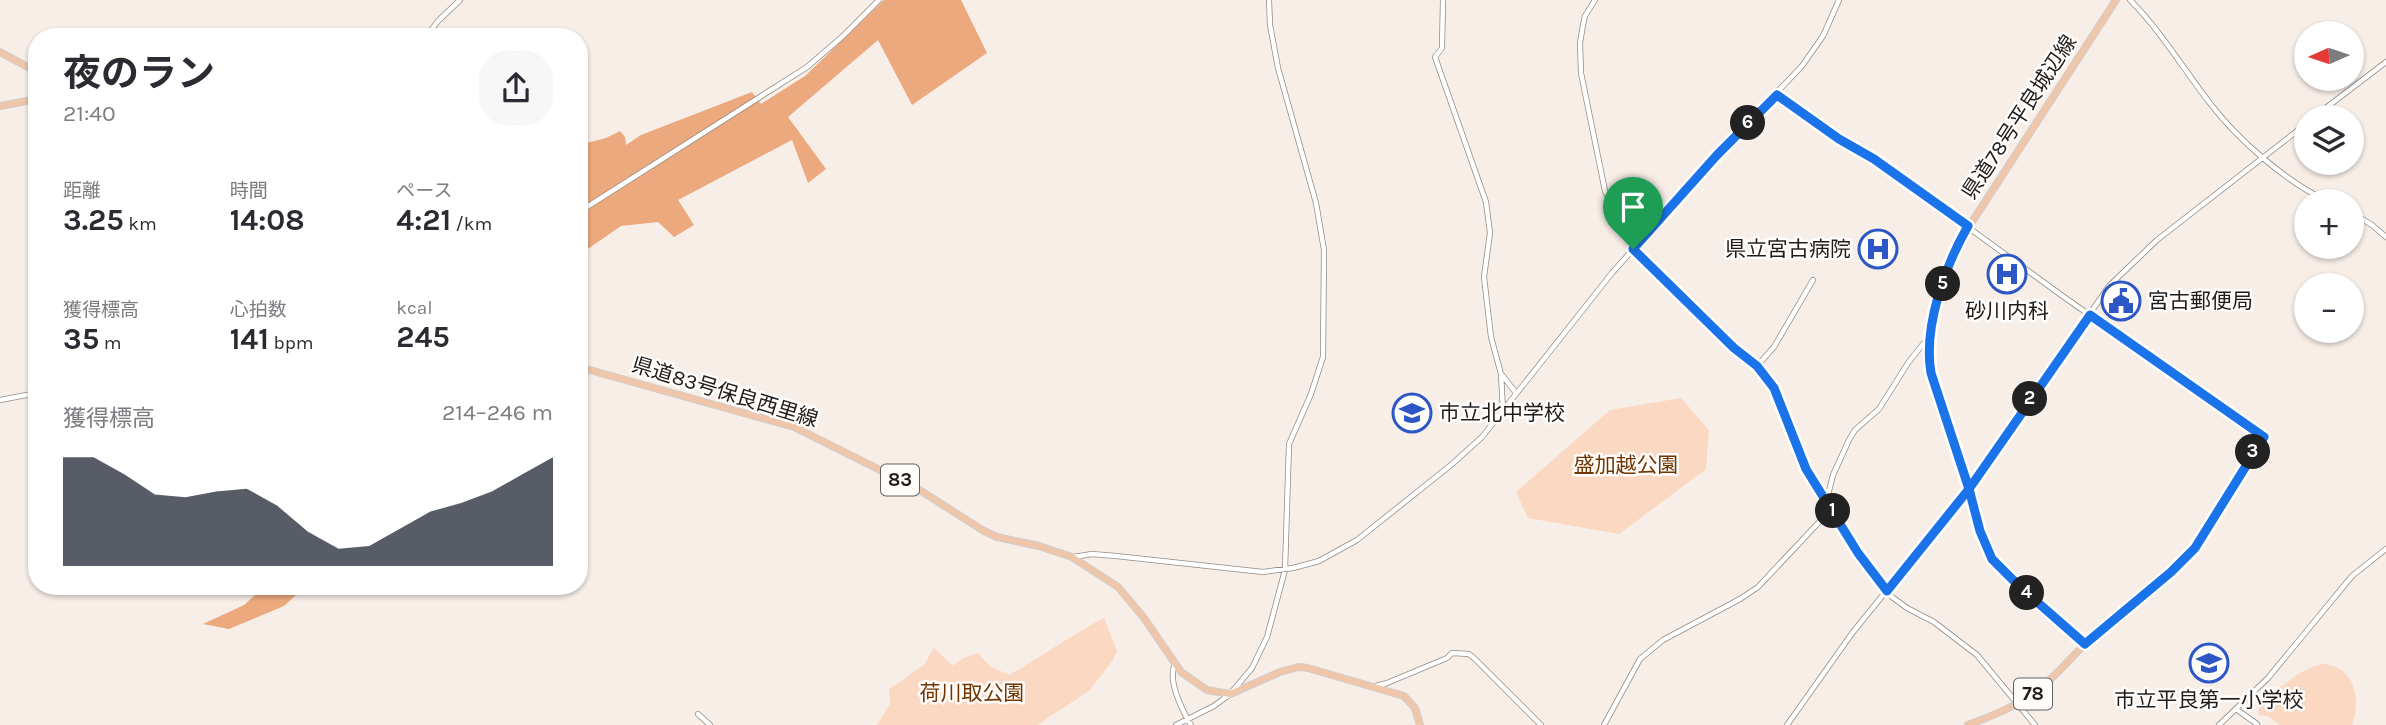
<!DOCTYPE html>
<html lang="ja">
<head>
<meta charset="utf-8">
<style>
	body { margin:0; font-family:Karla,"Noto Sans JP",sans-serif; background:#f7f7f7; color:#2b2b33; height:100vh; display:flex; flex-direction:column; font-size:26px; white-space:nowrap }
	* { box-sizing:border-box; margin:0 }
	p { font-size:23px; color:#7c7c81 }
	.icon { flex:none; width:38px; height:38px; fill:none; stroke:currentColor; stroke-width:2; stroke-linecap:round; stroke-linejoin:round }
	.map { position:relative; flex:1; overflow:hidden }
	.side { position:absolute; left:28px; top:28px; width:560px; height:567px; display:flex; flex-direction:column; background:#fff; border-radius:28px; box-shadow:0 2px 5px #0004 }
	.side>* { flex:none }
	.needle { width:46px; rotate:267deg }
	.fabs { position:absolute; left:2294px; top:21px; display:grid; gap:14px }
	.fabs a { display:grid; place-items:center; width:70px; height:70px; border-radius:50%; background:#fff; box-shadow:0 2px 5px #0004; font-size:35px }
	.pin { position:absolute; display:grid; place-items:center; width:60px; height:60px; color:#fff; margin:-72px -30px; border-radius:50% 50% 50% 0; rotate:-45deg; box-shadow:0 0 7px #0007 }
	.pin .icon { rotate:45deg }
	.km { position:absolute; width:35px; height:35px; margin:-18px; border-radius:50%; background:#222; color:#fff; font-size:19px; line-height:35px; text-align:center }
	.round { display:grid; place-items:center; flex:none; width:74px; height:74px; border-radius:28px; background:#f7f7f7 }
	.head { display:flex; align-items:center; justify-content:space-between; height:119px; padding:0 35px }
	h1 { font-size:38px; font-weight:700; line-height:52px }
	.stats { display:grid; grid-template-columns:repeat(3,1fr); gap:10px; height:119px; padding:7px 35px }
	.stats div { display:grid; align-content:center }
	.stats b { font-size:30px; font-weight:700 }
	.stats small { font-size:19px; font-weight:400 }
	.stats p { font-size:19px }
	.chart { height:196px; padding:14px 35px }
	.chart p { display:flex; justify-content:space-between }
	.chart svg { width:100%; height:126px; margin-top:7px; fill:#111827; opacity:.7 }
	.map>svg:first-child { display:block }
	.green { fill:#fbd8c2 }
	.forest { fill:#eba97d }
	.lines { fill:none; stroke-linecap:round; stroke-linejoin:round }
	.minor-casing { stroke:#938a84; stroke-width:6 }
	.major-casing { stroke:#cecdcd; stroke-width:8 }
	.minor { stroke:#fff; stroke-width:4.5 }
	.major { stroke:#efc6aa; stroke-width:6 }
	.route-casing { stroke:#fff; stroke-width:14 }
	.route { stroke:#1a73e8; stroke-width:9 }
	.labels { text-anchor:middle; dominant-baseline:central; stroke-width:5; stroke-linejoin:round; paint-order:stroke }
	.shield { fill:#fffdfc; stroke:#63605e; stroke-width:2 }
	.shield-label { font-size:19px; font-weight:bold; fill:#201c1a }
	.street-label { font-size:21px; fill:#201c1a; stroke:#fffdfc }
	.poi-label { font-size:21px; fill:#201c1a; stroke:#fffdfc; text-anchor:start }
	.park-label { font-size:21px; fill:#713600; stroke:#fffdfc }
</style>
</head>
<body>
<div class="map">
<svg width="2386" height="725" viewBox="0 0 2386 725">
	<rect width="100%" height="100%" fill="#f8eee8"/>
	<path class="green" d="M1681,398L1709,430L1706,469L1619,534L1528,518L1516,492L1610,410Z
		M1104,618L1117,651L1113,660L1089,691L1037,725H877L890,704L889,689L924,665L934,648L953,666L963,658L978,653L990,666L1009,675C1041,657 1071,635 1104,618Z
		M2322,664C2354,664 2362,700 2352,725H2280L2268,716L2259,715L2258,697C2281,694 2295,669 2322,664Z"/>
	<path class="forest" d="M884,0H961L987,53L912,105L878,40L788,117L826,169L808,183L792,140L678,200L694,225L674,237L658,222L621,226L579,255V167L581,165L579,145L606,138L620,131L625,137L626,145L641,135L752,92L761,104L805,76Z
		M265,586H306L284,606L229,629L203,624L244,605Z"/>
	<g class="lines">
		<defs>
			<path id="minor" d="M1443,0L1442,48L1435,57L1486,202L1490,233L1484,277L1491,337L1501,374L1503,411
				M1595,0L1585,16L1583,25L1580,43L1581,73L1605,191L1633,249L1734,348L1757,366L1774,388L1806,469L1858,553L1892,597L1907,608L1934,622L1977,655L2035,725
				M2130,0C2161,31 2182,67 2209,102C2237,139 2285,181 2327,201
				M426,37L438,21L460,0
				M1777,95L1839,139L1874,159L2064,297L2264,437L2195,548L2085,644
				M2314,117L2386,62
				M579,212L807,67L843,36L879,0
				M2352,213L2372,225L2386,237
				M1757,366L1774,347L1813,280
				M1502,375L1516,393
				M0,400L37,393
				M1073,557L1092,554L1116,556L1263,572L1293,568L1319,561L1357,540L1451,465L1482,437L1612,273L1717,155L1802,66L1823,36L1839,0
				M1175,664C1167,680 1182,710 1191,725
				M1376,686L1387,683L1447,658L1452,653L1469,654L1475,659L1541,725
				M2236,709L2257,724
				M698,714L710,725
				M1176,725L1214,706L1230,694L1252,668L1267,637L1285,570L1289,444L1311,394L1323,357L1324,250L1316,203L1278,68L1270,25L1269,0
				M1604,725L1640,659L1663,640L1740,599L1758,587L1822,519L1833,475L1849,440L1855,430L1879,409L1908,363L1923,344L1929,341
				M1787,725L1853,632L1969,489L2109,286L2157,240L2306,124
				M2219,725L2268,678L2352,576L2386,549"/>
			<path id="major" d="M0,52L37,72
				M0,106L37,99
				M579,367L794,427L918,489L984,531L997,537L1039,546L1072,557L1118,587L1144,618L1181,672L1207,690L1230,694L1280,672L1298,667L1308,668L1404,696L1415,708L1420,725
				M1968,725C1992,716 2017,706 2037,691C2055,677 2069,660 2085,644L1992,559L1980,531L1969,489L1931,373C1923,330 1941,282 1959,242L2116,0"/>
		</defs>
		<use href="#minor" class="minor-casing"/>
		<use href="#major" class="major-casing"/>
		<use href="#minor" class="minor"/>
		<use href="#major" class="major"/>
	</g>
	<g class="lines">
		<defs>
			<path id="route" d="M1633,249L1734,348L1757,366L1774,388L1806,469L1858,553L1887,591L1969,489L2090,315L2264,437L2195,548L2171,572L2085,644L2019,586L1992,559L1980,531L1969,489L1931,373C1923,327 1945,266 1968,226L1874,159L1839,139L1777,95L1717,155L1633,249"/>
		</defs>
		<use href="#route" class="route-casing"/>
		<use href="#route" class="route"/>
	</g>
	<defs>
		<symbol id="hospital-ring" viewBox="-11 -11 22 22"><circle r="9.5" fill="#fffdfc" stroke="#2d57c6" stroke-width="1.5"/><path d="M-5-5h3v3.5h4V-5h3V5h-3V1.5h-4V5h-3Z" fill="#2d57c6"/></symbol>
		<symbol id="civic-ring" viewBox="-11 -11 22 22"><circle r="9.5" fill="#fffdfc" stroke="#2d57c6" stroke-width="1.5"/><path d="M-.6-6.5H3V-4.5H.6V-3L4-1V1h2V6H-6V1h2V-1L-.6-3ZM-1.2 2.5V6h2.4V2.5Z" fill="#2d57c6"/></symbol>
		<symbol id="school-ring" viewBox="-11 -11 22 22"><circle r="9.5" fill="#fffdfc" stroke="#2d57c6" stroke-width="1.5"/><path d="M0-5L7-2L0 1L-7-2ZM-4 1L0 2.5L4 1V4Q0 6-4 4Z" fill="#2d57c6"/></symbol>
	</defs>
	<g fill-rule="evenodd">
		<use href="#hospital-ring" x="1856" y="227" width="44" height="44"/>
		<use href="#hospital-ring" x="1985" y="252" width="44" height="44"/>
		<use href="#civic-ring" x="2099" y="279" width="44" height="44"/>
		<use href="#school-ring" x="1390" y="391" width="44" height="44"/>
		<use href="#school-ring" x="2187" y="641" width="44" height="44"/>
	</g>
	<g class="labels">
		<g class="shield">
			<rect x="881" y="464.5" width="38" height="31" rx="5"/>
			<rect x="2014" y="678.5" width="38" height="31" rx="5"/>
		</g>
		<g class="shield-label">
			<text x="900" y="480">83</text>
			<text x="2033" y="694">78</text>
		</g>
		<g class="street-label">
			<text transform="translate(2019 117) rotate(-57)">県道78号平良城辺線</text>
			<text transform="translate(725 392) rotate(17)">県道83号保良西里線</text>
		</g>
		<g class="poi-label">
			<text x="1851" y="249" text-anchor="end">県立宮古病院</text>
			<text x="2148" y="301">宮古郵便局</text>
			<text x="2007" y="311" text-anchor="middle">砂川内科</text>
			<text x="1439" y="413">市立北中学校</text>
			<text x="2209" y="700" text-anchor="middle">市立平良第一小学校</text>
		</g>
		<g class="park-label">
			<text x="1626" y="465">盛加越公園</text>
			<text x="972" y="693">荷川取公園</text>
		</g>
	</g>
</svg>
<div class="fabs">
<a><svg class="needle" viewBox="-14 -14 28 28"><path d="M0-13l5 13h-10z" fill="#e53935"/><path d="M0 13l5-13h-10z" fill="#7c7c81"/></svg></a>
<a><svg class="icon" aria-label="layers" viewBox="0 0 24 24"><path d="M12 4l9 5-9 5-9-5zM3 14l9 5 9-5"/></svg></a>
<a>+</a>
<a>−</a>
</div>
<div class="pin" style="left:1633px;top:249px;background:#1e9e55"><svg class="icon" aria-label="arrive" viewBox="0 0 24 24"><path d="M6 21V4h12l-3 4 3 4H6"/></svg></div>
<b class="km" style="left:1833px;top:511px">1</b>
<b class="km" style="left:2030px;top:399px">2</b>
<b class="km" style="left:2253px;top:452px">3</b>
<b class="km" style="left:2027px;top:593px">4</b>
<b class="km" style="left:1943px;top:284px">5</b>
<b class="km" style="left:1748px;top:123px">6</b>
<section class="side">
<div class="head"><div><h1>夜のラン</h1><p>21:40</p></div><a class="round"><svg class="icon" aria-label="share" viewBox="0 0 24 24"><path d="M12 15V3M7 8l5-5 5 5M5 13v7h14v-7"/></svg></a></div>
<div class="stats">
<div><p>距離</p><b>3.25<small> km</small></b></div>
<div><p>時間</p><b>14:08</b></div>
<div><p>ペース</p><b>4:21<small> /km</small></b></div>
</div>
<div class="stats">
<div><p>獲得標高</p><b>35<small> m</small></b></div>
<div><p>心拍数</p><b>141<small> bpm</small></b></div>
<div><p>kcal</p><b>245</b></div>
</div>
<div class="chart"><p><span>獲得標高</span>214–246 m</p>
<svg viewBox="0 0 160 44" preserveAspectRatio="none"><path d="M0 44V6L10 6L20 12L30 19L40 20L50 18L60 17L70 23L80 32L90 38L100 37L110 31L120 25L130 22L140 18L150 12L160 6V44z"/></svg>
</div>
</section>
</div>
</body>
</html>
